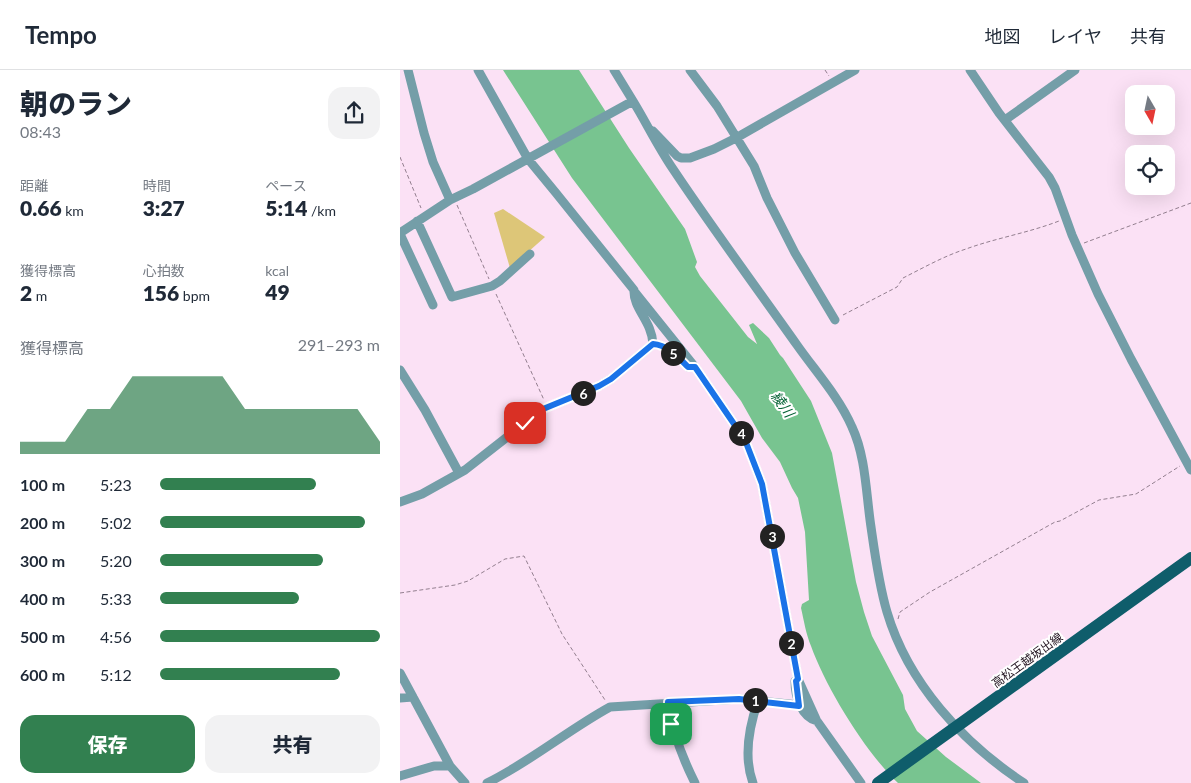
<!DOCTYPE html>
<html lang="ja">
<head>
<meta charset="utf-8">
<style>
	body { margin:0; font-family:Lato,"Noto Sans JP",sans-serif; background:#f2f2f3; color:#1f2937; height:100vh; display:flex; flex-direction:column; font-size:19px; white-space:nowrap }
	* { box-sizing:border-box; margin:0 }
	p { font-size:16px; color:#747a83 }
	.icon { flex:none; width:28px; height:28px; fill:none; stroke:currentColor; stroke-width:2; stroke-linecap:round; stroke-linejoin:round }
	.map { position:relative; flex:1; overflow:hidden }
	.drawer { display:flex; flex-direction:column; background:#fff; width:400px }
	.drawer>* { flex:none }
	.needle { width:32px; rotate:171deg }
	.tools { position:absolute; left:725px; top:15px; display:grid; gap:10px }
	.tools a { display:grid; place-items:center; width:50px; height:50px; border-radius:10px; background:#fff; box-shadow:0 5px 20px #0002; font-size:25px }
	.pin { position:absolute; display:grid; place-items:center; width:42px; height:42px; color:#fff; margin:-21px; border-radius:10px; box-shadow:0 2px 8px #0006 }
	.km { position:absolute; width:25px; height:25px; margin:-12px; border-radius:50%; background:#222; color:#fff; font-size:14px; line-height:25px; text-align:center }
	.round { display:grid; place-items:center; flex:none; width:52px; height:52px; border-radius:15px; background:#f2f2f3 }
	.summary { display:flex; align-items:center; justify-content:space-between; height:85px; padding:0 20px }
	h1 { font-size:28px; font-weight:800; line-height:38px }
	.metrics { display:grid; grid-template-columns:repeat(3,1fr); gap:8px; height:85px; padding:5px 20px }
	.metrics div { display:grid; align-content:center }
	.metrics b { font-size:21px; font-weight:800 }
	.metrics small { font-size:14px; font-weight:400 }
	.metrics p { font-size:14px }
	.chart { height:140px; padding:10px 20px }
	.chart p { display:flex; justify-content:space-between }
	.chart svg { width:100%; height:90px; margin-top:5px; fill:#328050; opacity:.7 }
	.button { display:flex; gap:10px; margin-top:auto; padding:10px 20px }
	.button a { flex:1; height:58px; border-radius:15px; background:#328050; color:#fff; font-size:20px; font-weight:800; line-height:58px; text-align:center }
	.button a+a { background:#f2f2f3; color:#1f2937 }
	ul { padding:0 20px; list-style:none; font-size:16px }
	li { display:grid; grid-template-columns:80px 60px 1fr; align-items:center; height:38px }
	li i { height:12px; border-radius:6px; background:#328050 }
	header { display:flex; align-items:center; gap:30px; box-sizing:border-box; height:70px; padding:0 25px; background:#fff; border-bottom:1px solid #e0e1e3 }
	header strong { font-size:24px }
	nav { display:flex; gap:28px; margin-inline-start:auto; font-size:18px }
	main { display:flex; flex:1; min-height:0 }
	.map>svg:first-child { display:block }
	.green { fill:#ddc678 }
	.water { fill:#78c490 }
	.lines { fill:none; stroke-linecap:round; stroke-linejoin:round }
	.path { stroke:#937f8f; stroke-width:1; stroke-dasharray:4 2.5; stroke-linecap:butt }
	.street { stroke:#749ea8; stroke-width:9 }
	.primary { stroke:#0f5d6b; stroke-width:12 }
	.route-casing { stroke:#fff; stroke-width:10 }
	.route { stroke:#1a73e8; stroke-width:6 }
	.labels { text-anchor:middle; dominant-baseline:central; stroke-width:4; stroke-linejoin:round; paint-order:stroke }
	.street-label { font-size:12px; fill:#21131f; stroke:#fff }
	.water-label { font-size:14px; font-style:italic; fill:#036133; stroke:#fff }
</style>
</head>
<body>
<header>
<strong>Tempo</strong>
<nav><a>地図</a><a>レイヤ</a><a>共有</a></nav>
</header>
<main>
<section class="drawer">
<div class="summary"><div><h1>朝のラン</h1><p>08:43</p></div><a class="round"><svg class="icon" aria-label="share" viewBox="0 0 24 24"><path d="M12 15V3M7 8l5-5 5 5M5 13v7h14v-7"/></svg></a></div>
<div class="metrics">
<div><p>距離</p><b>0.66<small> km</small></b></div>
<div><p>時間</p><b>3:27</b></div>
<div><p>ペース</p><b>5:14<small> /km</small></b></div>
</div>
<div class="metrics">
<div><p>獲得標高</p><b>2<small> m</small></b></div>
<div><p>心拍数</p><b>156<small> bpm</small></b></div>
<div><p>kcal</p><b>49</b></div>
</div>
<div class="chart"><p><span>獲得標高</span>291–293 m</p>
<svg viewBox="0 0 160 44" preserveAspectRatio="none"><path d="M0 44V38L10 38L20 38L30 22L40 22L50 6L60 6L70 6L80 6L90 6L100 22L110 22L120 22L130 22L140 22L150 22L160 38V44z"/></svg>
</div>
<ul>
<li><b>100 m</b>5:23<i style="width:71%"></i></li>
<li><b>200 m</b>5:02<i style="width:93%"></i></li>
<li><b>300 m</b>5:20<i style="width:74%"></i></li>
<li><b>400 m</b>5:33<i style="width:63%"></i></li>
<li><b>500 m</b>4:56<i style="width:100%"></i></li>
<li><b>600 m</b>5:12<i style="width:82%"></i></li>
</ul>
<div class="button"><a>保存</a><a>共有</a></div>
</section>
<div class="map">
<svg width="791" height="713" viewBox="0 0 791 713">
	<rect width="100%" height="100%" fill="#fbe1f5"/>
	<path class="green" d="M103,139L145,167L110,198L94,143Z"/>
	<path class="water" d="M103,0H179L229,78L285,159L297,192L295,197L300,206L348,267L357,274L349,255L353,253L369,268L380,285L383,288L411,331L432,383L456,512L464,542L472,566L503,625L505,639L517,661L546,687L581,713H498C466,683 426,618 411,576C406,564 404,551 401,538L402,534L409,530L405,462L398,428L392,418L380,392L362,368L341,331L172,108Z"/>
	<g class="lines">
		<path class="path" d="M425,0L429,6
			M0,87L21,138
			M57,135L89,209
			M684,173L791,133
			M96,224L144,330
			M443,245L497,217L503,208C523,198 544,186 566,179C596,168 628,163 659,151
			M0,523L55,515L68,511L105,489L124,486L162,564L205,630
			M498,549L500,542L530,522L655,452L660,451L699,430L736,424L780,396"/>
		<path class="street" d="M8,0L24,63L33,92L50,130
			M78,0L128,89L156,123L234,220C233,239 252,251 253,274
			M214,0L233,31
			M290,0L317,36L354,96L367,128L395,183L435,250
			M570,0L599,43L649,107L655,118L672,165L698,224L731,289L791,400
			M605,50L675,0
			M253,61L277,86L281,88H290L314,79L336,68L455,0
			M17,151L52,227L92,216L100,211L130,184
			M0,163L50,130L73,119L233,31C247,54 258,77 273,99C313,159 356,217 397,275C416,302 439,327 452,357C466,387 466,424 471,457C475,485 479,515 487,542C508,613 563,673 624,713
			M0,164L33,235
			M234,221L295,297
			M0,300L25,340L59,403
			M0,432L22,424L65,400L143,339L199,316L211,309L253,274C268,275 278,287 288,297H295L345,370L362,414L398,609L395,611C395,626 401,647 417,651L461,713
			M0,603L50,696L65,713
			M398,609L416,649
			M0,628L13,627
			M268,632C272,661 282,687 295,713
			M0,706L34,696H50
			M87,713C130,692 168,660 210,637L339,629L399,635
			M353,713C343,686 349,657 358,631"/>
		<path class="primary" d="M478,713L791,488"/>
	</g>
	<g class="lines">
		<defs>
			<path id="route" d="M125,353L143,339L199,316L211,309L253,274C268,275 278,287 288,297H295L345,370L362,414L398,609L396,611L399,636L339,629L268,632L271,654"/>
		</defs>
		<use href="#route" class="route-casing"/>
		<use href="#route" class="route"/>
	</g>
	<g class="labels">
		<g class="street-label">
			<text transform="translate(627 590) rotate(-36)">高松王越坂出線</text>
		</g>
		<g class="water-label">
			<text transform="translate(383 334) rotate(54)">綾川</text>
		</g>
	</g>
</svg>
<div class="tools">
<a><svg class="needle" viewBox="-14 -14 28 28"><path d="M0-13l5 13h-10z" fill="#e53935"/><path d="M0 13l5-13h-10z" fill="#747a83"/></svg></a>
<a><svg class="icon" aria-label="locate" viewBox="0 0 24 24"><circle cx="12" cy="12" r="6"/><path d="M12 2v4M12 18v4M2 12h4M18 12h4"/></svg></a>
</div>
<div class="pin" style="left:271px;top:654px;background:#1e9e55"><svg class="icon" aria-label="arrive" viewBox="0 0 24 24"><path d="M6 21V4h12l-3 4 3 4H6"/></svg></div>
<div class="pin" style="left:125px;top:353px;background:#d93025"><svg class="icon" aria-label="check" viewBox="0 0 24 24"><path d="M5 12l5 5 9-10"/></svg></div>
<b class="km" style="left:355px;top:630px">1</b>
<b class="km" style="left:391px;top:573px">2</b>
<b class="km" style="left:372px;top:466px">3</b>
<b class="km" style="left:341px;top:363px">4</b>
<b class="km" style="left:273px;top:283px">5</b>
<b class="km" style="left:183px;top:323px">6</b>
</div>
</main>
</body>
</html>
